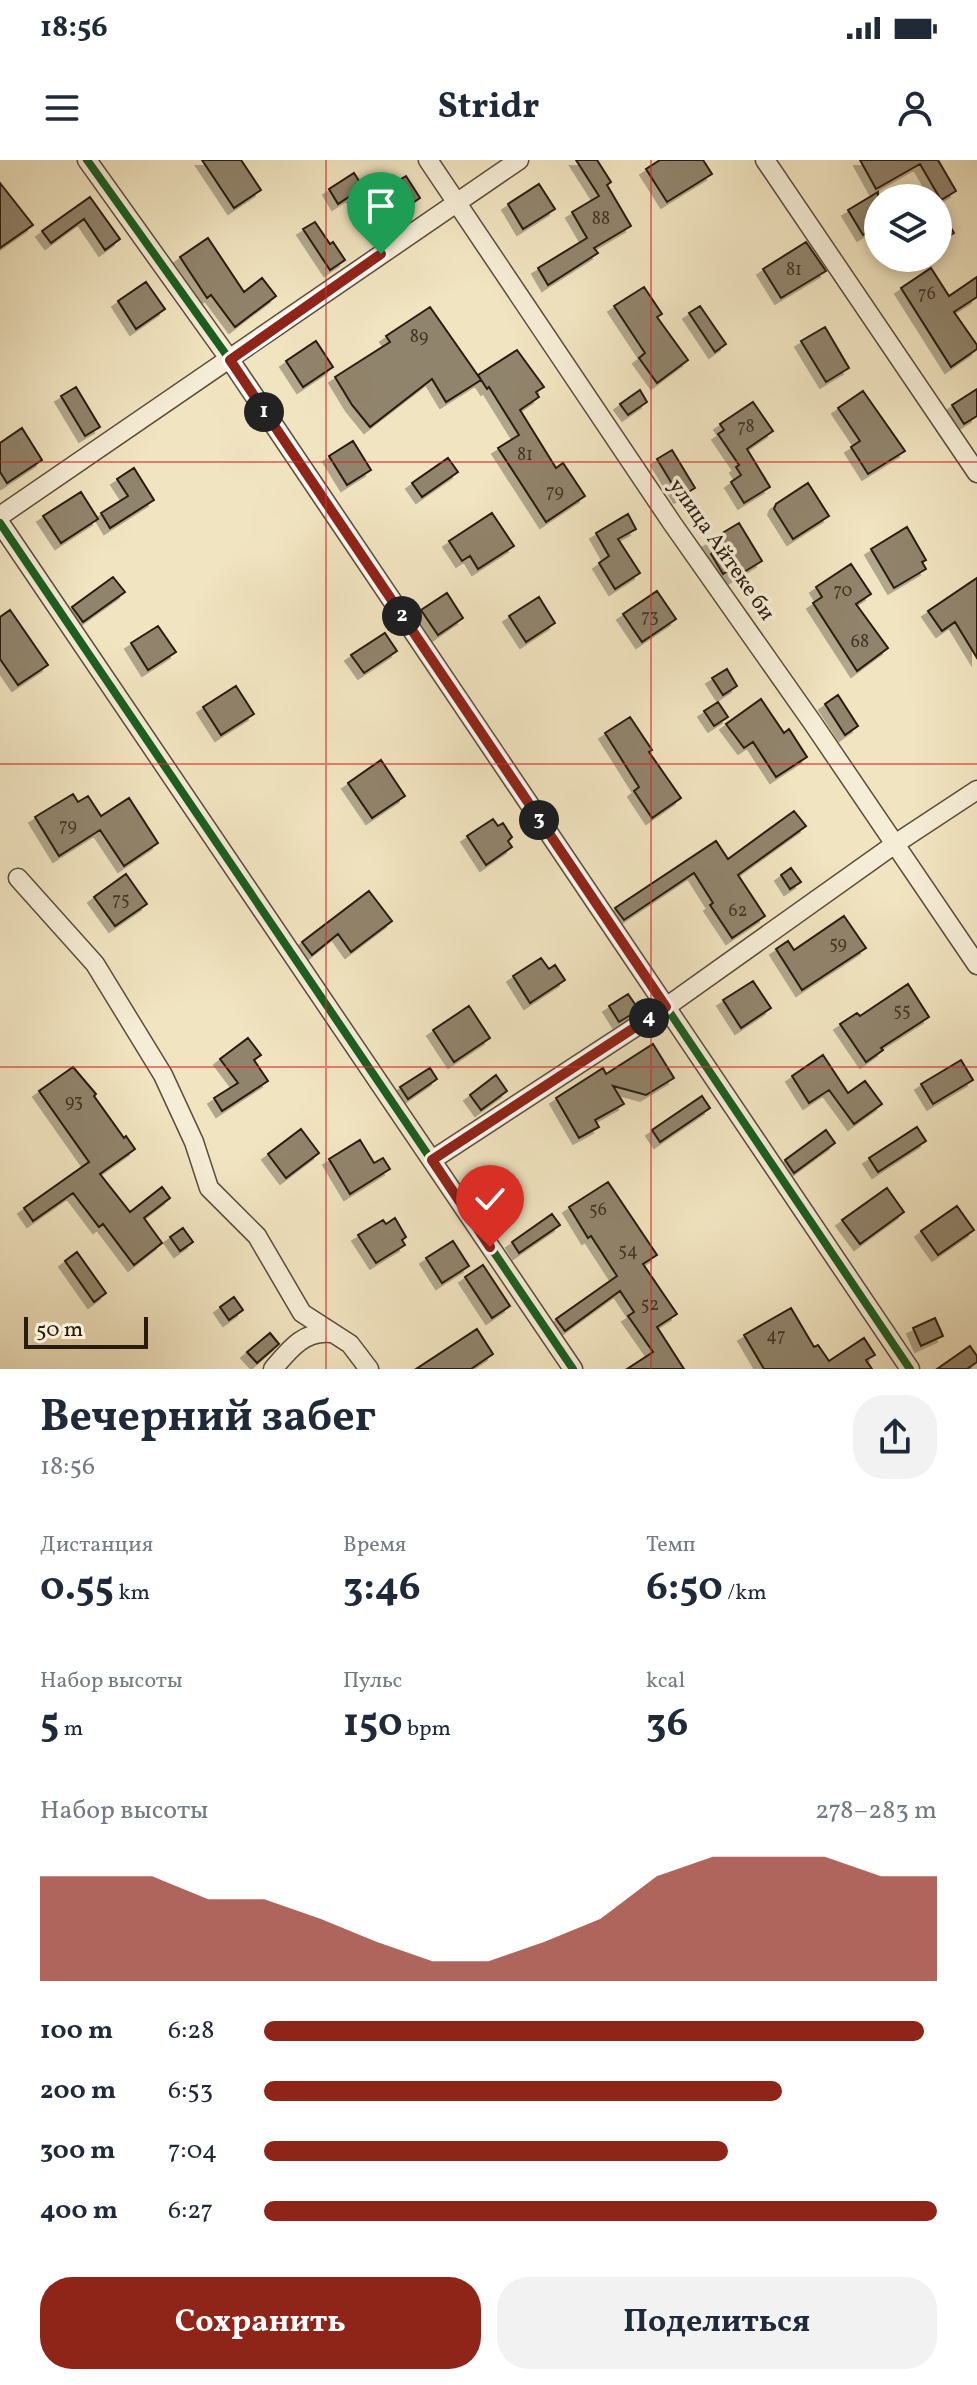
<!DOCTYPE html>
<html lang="ru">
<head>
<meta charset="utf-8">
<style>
	body { margin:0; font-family:Vollkorn,serif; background:#f2f2f3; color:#1f2937; height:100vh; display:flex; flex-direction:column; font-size:30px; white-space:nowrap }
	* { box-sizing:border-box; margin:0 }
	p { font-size:26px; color:#747a83 }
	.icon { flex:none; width:44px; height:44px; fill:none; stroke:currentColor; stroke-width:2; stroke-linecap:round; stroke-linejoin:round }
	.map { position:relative; height:1209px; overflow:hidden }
	.details { display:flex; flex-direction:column; background:#fff; flex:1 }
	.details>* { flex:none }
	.buttons { position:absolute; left:864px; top:24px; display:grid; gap:16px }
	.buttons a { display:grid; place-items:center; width:88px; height:88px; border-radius:50%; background:#fff; box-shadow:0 4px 12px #0003; font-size:40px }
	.scale { position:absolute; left:24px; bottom:20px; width:124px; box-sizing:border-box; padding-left:8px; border:4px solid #291b10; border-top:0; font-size:22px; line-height:28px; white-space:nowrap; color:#291b10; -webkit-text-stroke:6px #f6edd6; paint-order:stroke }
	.pin { position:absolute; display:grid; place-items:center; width:68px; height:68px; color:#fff; margin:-82px -34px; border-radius:50% 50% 50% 0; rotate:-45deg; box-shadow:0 0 8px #0007 }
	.pin .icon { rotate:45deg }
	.km { position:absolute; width:40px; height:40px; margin:-20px; border-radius:50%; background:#222; color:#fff; font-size:22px; line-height:40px; text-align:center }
	.round { display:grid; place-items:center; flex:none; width:84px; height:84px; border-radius:32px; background:#f2f2f3 }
	.summary { display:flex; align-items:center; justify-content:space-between; height:136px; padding:0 40px }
	h1 { font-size:44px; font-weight:700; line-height:60px }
	.metrics { display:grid; grid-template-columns:repeat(3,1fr); gap:12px; height:136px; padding:8px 40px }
	.metrics div { display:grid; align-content:center }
	.metrics b { font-size:40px; font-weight:700 }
	.metrics small { font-size:22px; font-weight:400 }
	.metrics p { font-size:22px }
	.chart { height:224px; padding:16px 40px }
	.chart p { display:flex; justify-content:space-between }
	.chart svg { width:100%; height:144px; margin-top:8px; fill:#8f2418; opacity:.7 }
	.cta { display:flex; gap:16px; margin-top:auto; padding:16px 40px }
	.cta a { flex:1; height:92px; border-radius:32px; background:#8f2418; color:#fff; font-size:32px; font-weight:700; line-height:92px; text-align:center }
	.cta a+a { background:#f2f2f3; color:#1f2937 }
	ul { padding:0 40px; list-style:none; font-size:26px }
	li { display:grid; grid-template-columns:128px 96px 1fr; align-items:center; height:60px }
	li i { height:20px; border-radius:10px; background:#8f2418 }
	.status { display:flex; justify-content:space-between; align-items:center; height:56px; padding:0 40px; background:#fff; direction:ltr }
	.status svg { height:22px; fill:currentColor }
	header { display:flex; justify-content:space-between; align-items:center; height:104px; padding:0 40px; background:#fff; font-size:36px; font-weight:700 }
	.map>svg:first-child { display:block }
	.building { fill:#91846c; stroke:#291b10; stroke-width:2; filter:url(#shadow) }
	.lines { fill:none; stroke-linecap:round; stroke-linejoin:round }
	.street-casing { stroke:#5b4d3c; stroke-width:21 }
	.street { stroke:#f6edd6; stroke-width:18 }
	.cycleway-casing { stroke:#f6edd6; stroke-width:13 }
	.cycleway { stroke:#1b5e20; stroke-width:8 }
	.route-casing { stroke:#fff; stroke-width:16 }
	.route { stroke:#8f2418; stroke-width:10 }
	.grid { fill:none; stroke:#d62828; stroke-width:2; stroke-opacity:0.55 }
	.labels { text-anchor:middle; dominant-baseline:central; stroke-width:7; stroke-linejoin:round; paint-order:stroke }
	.number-label { font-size:18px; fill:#433527 }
	.street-label { font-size:22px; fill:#291b10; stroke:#f6edd6 }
</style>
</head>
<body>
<div class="status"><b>18:56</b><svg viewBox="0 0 49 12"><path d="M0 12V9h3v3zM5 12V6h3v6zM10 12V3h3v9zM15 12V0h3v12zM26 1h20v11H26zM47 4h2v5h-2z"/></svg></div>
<header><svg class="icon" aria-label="menu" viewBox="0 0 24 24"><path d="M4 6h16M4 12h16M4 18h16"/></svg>Stridr<svg class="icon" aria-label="person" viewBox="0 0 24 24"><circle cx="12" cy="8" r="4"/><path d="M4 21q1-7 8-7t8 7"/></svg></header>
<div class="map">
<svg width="977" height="1209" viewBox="0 0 977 1209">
	<defs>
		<filter id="shadow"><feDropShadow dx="-6" dy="6" stdDeviation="0" flood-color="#0004"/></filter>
	</defs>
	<rect width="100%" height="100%" fill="#f1e4c0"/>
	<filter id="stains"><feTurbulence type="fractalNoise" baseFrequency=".0025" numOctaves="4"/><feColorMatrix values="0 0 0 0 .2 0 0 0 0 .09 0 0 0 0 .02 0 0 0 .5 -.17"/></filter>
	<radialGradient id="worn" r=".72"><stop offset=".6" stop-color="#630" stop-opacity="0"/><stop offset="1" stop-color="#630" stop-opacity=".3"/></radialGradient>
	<path class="building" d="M202,0H241L261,30L234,48Z
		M576,0H597L611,22L607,25L631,66L594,88L598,93L548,125L538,108L587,78L572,52L599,36Z
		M660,0H703L712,14L667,42L646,9Z
		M860,0H938L956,31L941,40L920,4L876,29Z
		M354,13L370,38L406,16L420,38L395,55L400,63L379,77L352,35L338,44L329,29Z
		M0,23L33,65L0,88Z
		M539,24L555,49L523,69L508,44Z
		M878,32V66L863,75L848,50Z
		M90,37L120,79L105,90L84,59L51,83L42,71Z
		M938,46L954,73L938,83Z
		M315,62L330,84L333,82L345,100L330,110L303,69Z
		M208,78L244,132L262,118L276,136L235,167L211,135L207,138L180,97Z
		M806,82L826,111L781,138L763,109Z
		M931,108L949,136L977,117V137L954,152L977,185V189L951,207L901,128Z
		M146,122L165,149L136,169L118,141Z
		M644,127L662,154L657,157L688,200L657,223L639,198L645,193L614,146Z
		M700,146L726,184L715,192L689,153Z
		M430,147L481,220L446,242L432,219L370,267L352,245L335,217L390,182L386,176Z
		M825,167L849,208L826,222L801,181Z
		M316,181L333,207L303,227L286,201Z
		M517,190L544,227L536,232L539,237L520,250L556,308L563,303L585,336L546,362L498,288L519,275L489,227L487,229L478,215Z
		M76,227L100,267L85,276L61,236Z
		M977,229V256L964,264L952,245Z
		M640,230L647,242L628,255L620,244Z
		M863,231L905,291L868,314L851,287L860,281L838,248Z
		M753,242L773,271L747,289L770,327L744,343L731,322L741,315L736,307L739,305L718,274L724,270L720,264Z
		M22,268L42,300L7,323L0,312V283Z
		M353,281L371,310L347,325L329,296Z
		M672,290L695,328L680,337L657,299Z
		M448,298L458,312L422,337L412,323Z
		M134,308L154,340L110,368L101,353L128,336L117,319Z
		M808,323L829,356L793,379L774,349L776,344Z
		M81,332L98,359L61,383L43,356Z
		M492,353L514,386L478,409L470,396L462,401L449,381Z
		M628,354L636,369L618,379L640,413L615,429L599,403L609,396L596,373Z
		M739,363L762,401L734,418L729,410L723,414L711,394L715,390L709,381Z
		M907,367L926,400L922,402L926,409L894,428L871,389Z
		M851,404L871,434L856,444L888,488L857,511L813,443L822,437L816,427Z
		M113,417L125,432L83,462L72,447Z
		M977,418V498L955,462L942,471L928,451Z
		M657,431L676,459L642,482L623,454Z
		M447,433L463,458L438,475L421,450Z
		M539,437L555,463L526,482L509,456Z
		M10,450L48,505L18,525L0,499V457Z
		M158,466L176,492L148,510L131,483Z
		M385,473L397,491L364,513L351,495Z
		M727,509L737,526L723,535L712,518Z
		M236,526L254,554L221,575L203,547Z
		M838,535L858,566L845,575L825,544Z
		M761,539L784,573L789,569L807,597L776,617L753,582L744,588L726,564Z
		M718,542L728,557L714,566L704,551Z
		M630,557L652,590L649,592L681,638L652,658L634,631L639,627L605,573Z
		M381,600L405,636L372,658L348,623Z
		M73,634L78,642L88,636L101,656L129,638L158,683L124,706L100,670L59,696L35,657Z
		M794,651L806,666L738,715L765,756L732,778L710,745L713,743L694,713L624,760L615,748L716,681L728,699Z
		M493,659L498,666L503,663L512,677L508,681L512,687L486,705L467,676Z
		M791,708L801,722L790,729L781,715Z
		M126,714L147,744L115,766L94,737Z
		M369,731L392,761L351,792L338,774L312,795L302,782Z
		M844,756L866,788L802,830L776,789L788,781L794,790Z
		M541,798L549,809L555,805L565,820L530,843L513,816Z
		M753,821L771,848L741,868L723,840Z
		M908,824L929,857L881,888L883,890L866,902L840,864L857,853L860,856Z
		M628,834L639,850L619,862L609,846Z
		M469,846L490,878L454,902L433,870Z
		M248,878L261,895L254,900L268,921L222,951L214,938L238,923L220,899Z
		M653,884L674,918L646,935L613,926L624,944L595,960L599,967L579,978L556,938L603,908L606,914Z
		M823,895L848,933L865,921L882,944L854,964L829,930L809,943L792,916Z
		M961,900L973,920L933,944L921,924Z
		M73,907L96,934L94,936L124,978L126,976L135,989L100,1014L130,1052L162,1027L170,1038L144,1058L162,1083L134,1105L103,1064L99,1067L73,1033L33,1061L24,1048L89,1002L39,931Z
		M430,908L437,919L408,939L400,927Z
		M496,915L507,931L481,950L470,935Z
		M702,936L710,948L660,982L652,970Z
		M917,967L926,981L878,1012L869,998Z
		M301,969L319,993L286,1018L268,994Z
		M826,970L835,983L794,1013L785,1000Z
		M360,980L374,1003L383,998L390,1009L350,1034L329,999Z
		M608,1022L657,1095L643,1104L677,1154L657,1167L684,1209H627L653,1192L628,1156L634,1152L620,1131L565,1171L556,1159L617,1116L591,1076L588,1078L569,1047Z
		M887,1028L904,1052L860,1084L842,1060Z
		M957,1046L974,1070L938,1095L921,1071Z
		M552,1054L560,1065L519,1093L512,1082Z
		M395,1058L406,1077L402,1080L405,1085L376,1103L358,1075L383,1060L386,1064Z
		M183,1068L193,1082L180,1091L170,1077Z
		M453,1081L469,1106L442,1123L426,1098Z
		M77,1092L106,1133L94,1142L65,1101Z
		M483,1105L510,1146L492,1158L465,1117Z
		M234,1137L243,1150L229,1160L220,1147Z
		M791,1148L814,1187L818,1185L829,1201L864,1178L875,1195L866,1200L872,1209H764L744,1175Z
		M935,1158L943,1176L921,1186L913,1168Z
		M477,1169L493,1194L471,1209H416Z
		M270,1173L279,1184L257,1203L247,1192Z
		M970,1186L977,1196V1202L967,1209H937Z"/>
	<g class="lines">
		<defs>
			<path id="street" d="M87,0L230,200L910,1209
				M428,0L672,363L812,562L977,805
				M765,0L977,313
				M0,356L519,0
				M0,363L573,1209
				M18,718L95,804L163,915L194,982L209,1028L257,1076L302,1153L350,1184L369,1209
				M432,1000L666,847L895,684L977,630
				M273,1209C289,1190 304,1170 331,1173"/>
		</defs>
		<use href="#street" class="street-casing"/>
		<use href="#street" class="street"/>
		<defs>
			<path id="cycleway" d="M87,0L230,200L910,1209
				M0,363L573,1209"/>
		</defs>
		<use href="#cycleway" class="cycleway-casing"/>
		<use href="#cycleway" class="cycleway"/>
	</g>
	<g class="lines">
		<defs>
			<path id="route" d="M381,94L230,200L666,847L432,1000L490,1087"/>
		</defs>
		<use href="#route" class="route-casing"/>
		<use href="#route" class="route"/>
	</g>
	<path class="grid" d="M326,0V1209M651,0V1209M0,302H977M0,604H977M0,907H977"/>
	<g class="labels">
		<g class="number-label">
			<text x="601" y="59">88</text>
			<text x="794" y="110">81</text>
			<text x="927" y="134">76</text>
			<text x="419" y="177">89</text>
			<text x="746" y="267">78</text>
			<text x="525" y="295">81</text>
			<text x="555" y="332">79</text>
			<text x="843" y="431">70</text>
			<text x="650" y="457">73</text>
			<text x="860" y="482">68</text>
			<text x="68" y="666">79</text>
			<text x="121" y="740">75</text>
			<text x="738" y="751">62</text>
			<text x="838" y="784">59</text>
			<text x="902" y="851">55</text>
			<text x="74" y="942">93</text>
			<text x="598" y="1050">56</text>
			<text x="628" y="1091">54</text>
			<text x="650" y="1145">52</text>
			<text x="776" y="1176">47</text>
		</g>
		<g class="street-label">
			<text transform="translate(721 390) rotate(55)">улица Айтеке би</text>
		</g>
	</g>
	<rect width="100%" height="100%" filter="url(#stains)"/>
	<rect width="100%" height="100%" fill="url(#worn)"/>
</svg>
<div class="buttons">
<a><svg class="icon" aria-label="layers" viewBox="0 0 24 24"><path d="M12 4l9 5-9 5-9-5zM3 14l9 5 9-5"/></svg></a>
</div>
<div class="scale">50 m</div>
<div class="pin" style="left:381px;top:94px;background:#1e9e55"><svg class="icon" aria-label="arrive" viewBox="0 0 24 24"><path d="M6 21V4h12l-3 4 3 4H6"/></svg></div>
<div class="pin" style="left:490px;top:1087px;background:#d93025"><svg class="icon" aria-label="check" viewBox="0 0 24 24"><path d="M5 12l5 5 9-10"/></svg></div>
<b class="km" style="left:264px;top:252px">1</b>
<b class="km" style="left:402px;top:456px">2</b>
<b class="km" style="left:539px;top:660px">3</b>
<b class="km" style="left:649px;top:858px">4</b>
</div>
<section class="details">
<div class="summary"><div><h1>Вечерний забег</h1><p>18:56</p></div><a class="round"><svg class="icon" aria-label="share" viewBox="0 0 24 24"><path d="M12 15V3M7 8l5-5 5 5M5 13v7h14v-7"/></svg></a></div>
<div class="metrics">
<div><p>Дистанция</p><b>0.55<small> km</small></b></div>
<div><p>Время</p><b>3:46</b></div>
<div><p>Темп</p><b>6:50<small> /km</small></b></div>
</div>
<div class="metrics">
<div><p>Набор высоты</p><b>5<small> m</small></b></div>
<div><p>Пульс</p><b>150<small> bpm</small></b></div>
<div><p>kcal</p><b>36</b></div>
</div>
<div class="chart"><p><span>Набор высоты</span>278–283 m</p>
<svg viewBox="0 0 160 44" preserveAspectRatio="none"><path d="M0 44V12L10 12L20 12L30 19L40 19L50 25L60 32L70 38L80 38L90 32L100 25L110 12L120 6L130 6L140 6L150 12L160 12V44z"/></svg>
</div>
<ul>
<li><b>100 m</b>6:28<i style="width:98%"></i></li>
<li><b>200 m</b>6:53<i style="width:77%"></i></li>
<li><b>300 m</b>7:04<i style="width:69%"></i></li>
<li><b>400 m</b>6:27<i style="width:100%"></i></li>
</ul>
<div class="cta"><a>Сохранить</a><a>Поделиться</a></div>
</section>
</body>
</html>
